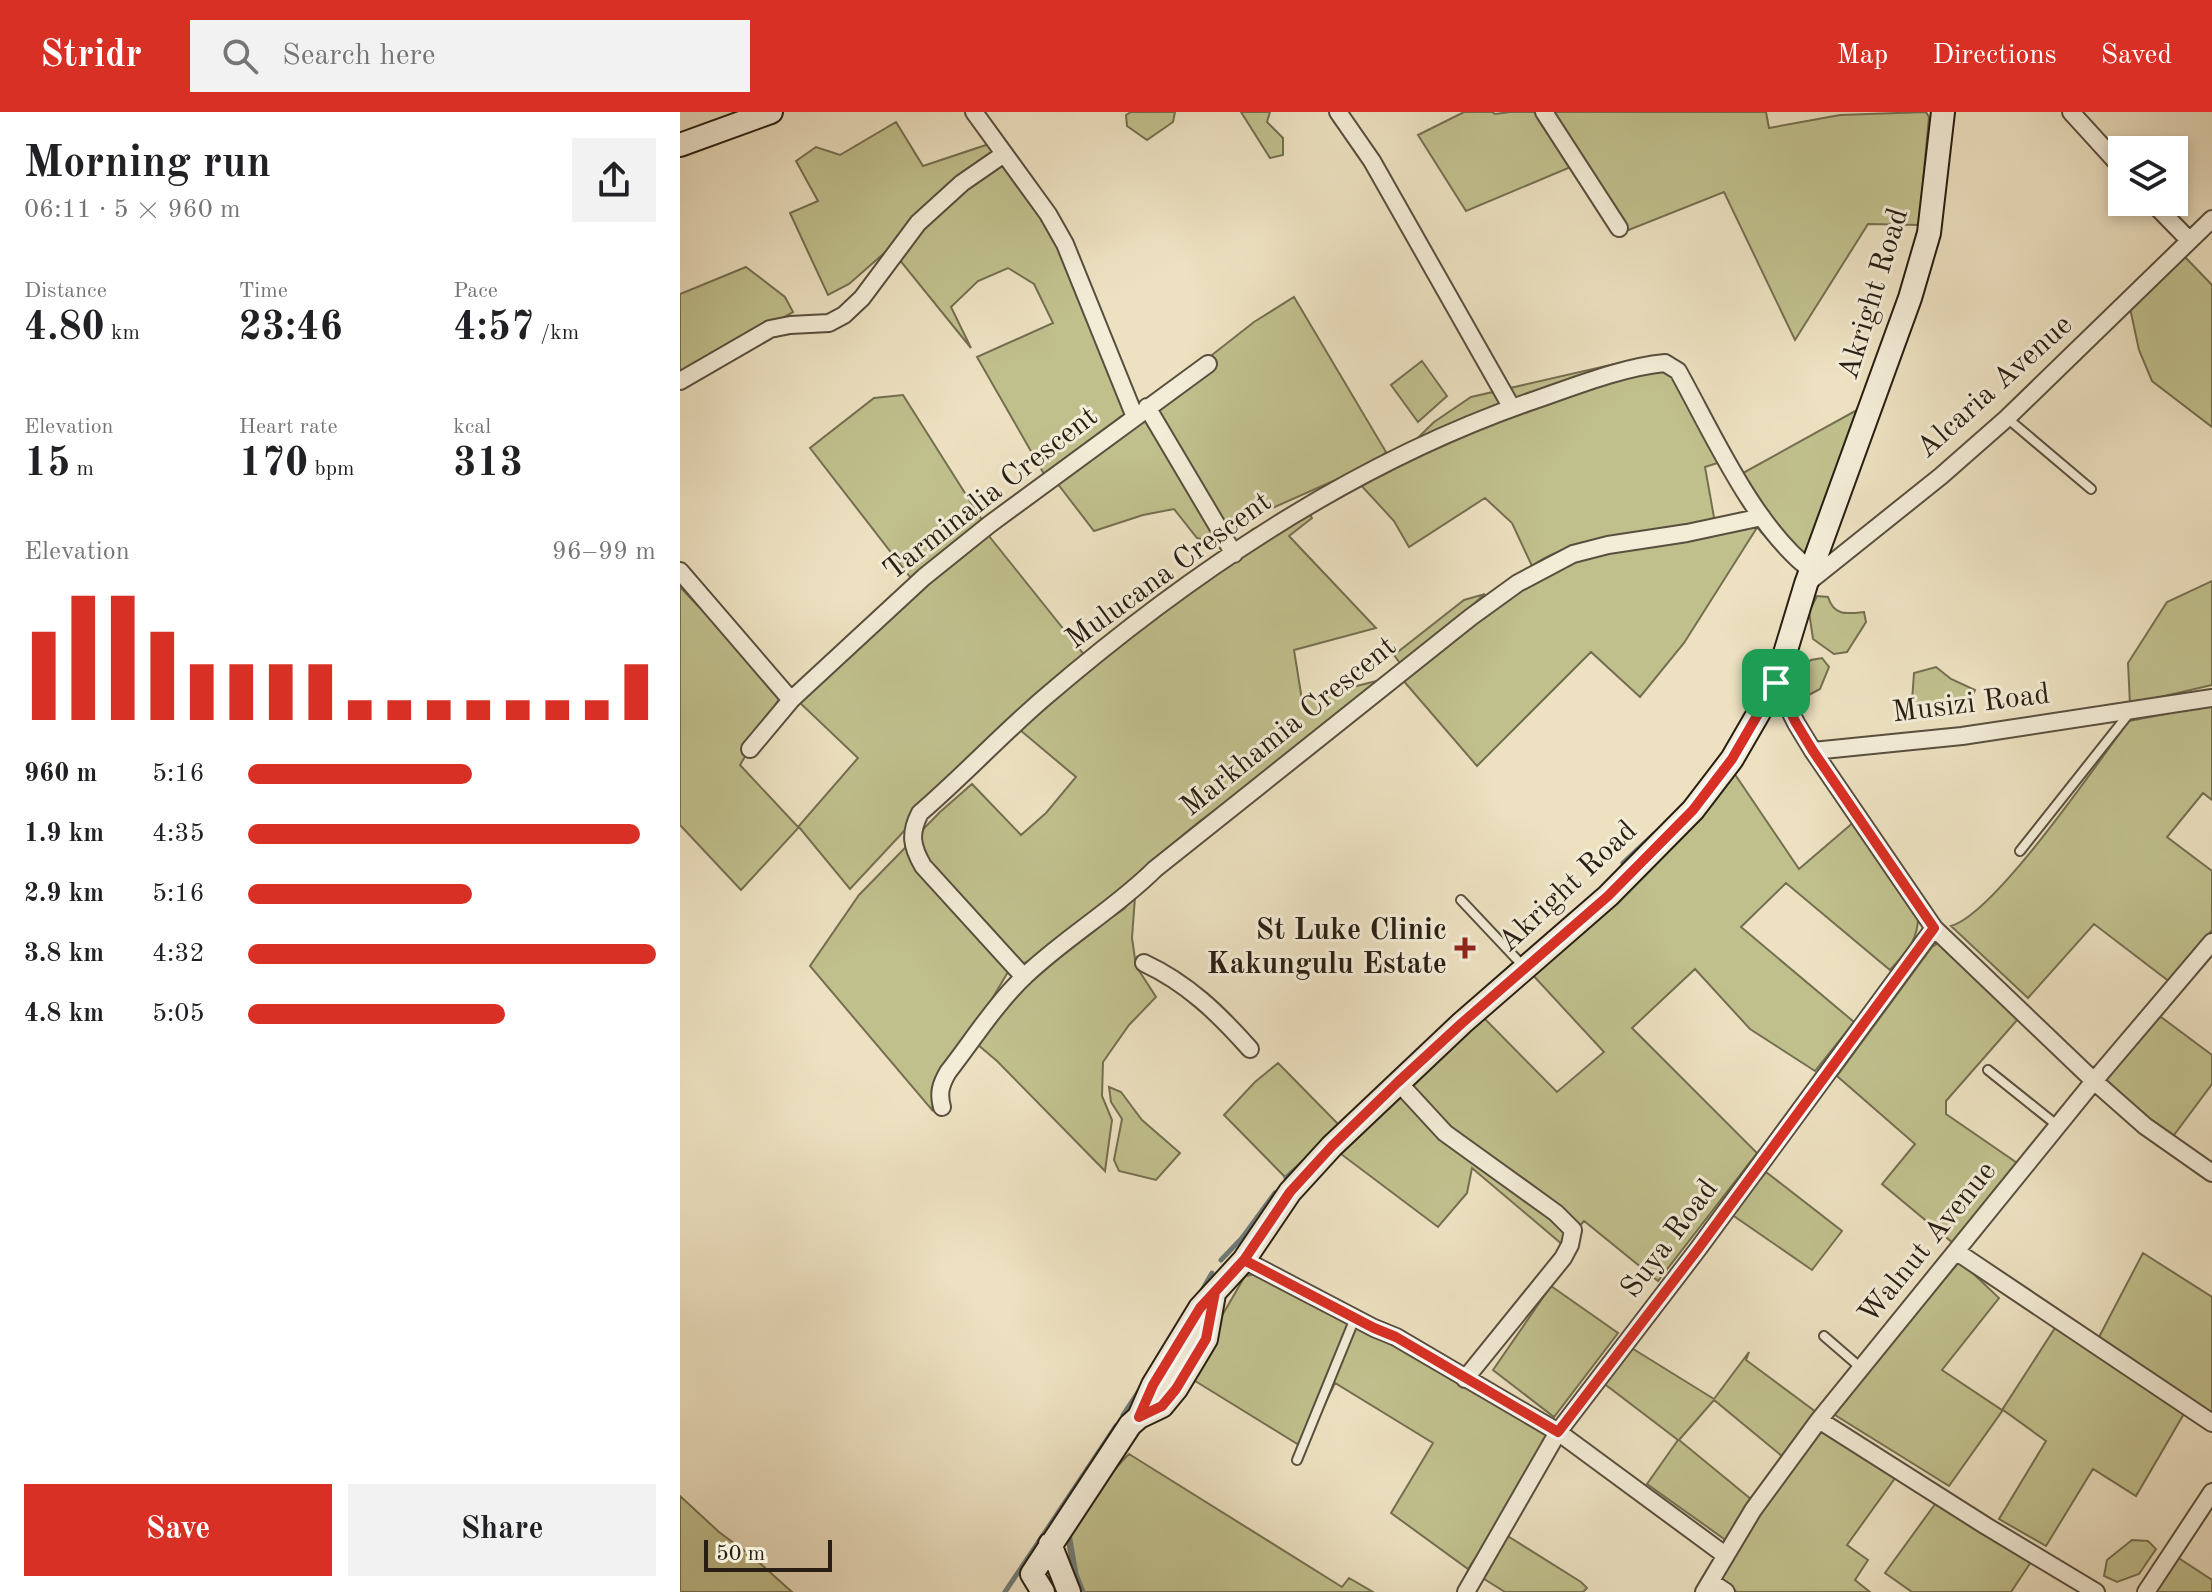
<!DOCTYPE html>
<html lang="en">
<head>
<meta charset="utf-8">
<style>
	body { margin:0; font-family:"Old Standard TT",serif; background:#f2f2f2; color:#202124; height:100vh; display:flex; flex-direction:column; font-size:30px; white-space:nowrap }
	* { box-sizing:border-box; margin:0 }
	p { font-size:26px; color:#757577 }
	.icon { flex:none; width:44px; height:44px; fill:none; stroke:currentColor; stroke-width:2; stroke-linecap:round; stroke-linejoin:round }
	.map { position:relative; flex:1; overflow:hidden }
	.details { display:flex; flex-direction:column; background:#fff; width:680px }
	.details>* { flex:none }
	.tools { position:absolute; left:1428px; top:24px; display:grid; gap:16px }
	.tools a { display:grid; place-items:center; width:80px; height:80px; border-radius:0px; background:#fff; box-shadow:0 4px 12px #0003; font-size:40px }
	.scale { position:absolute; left:24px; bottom:20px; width:128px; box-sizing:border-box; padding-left:8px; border:4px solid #281e13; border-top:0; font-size:22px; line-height:28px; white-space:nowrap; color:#281e13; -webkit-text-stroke:6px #f3ecd7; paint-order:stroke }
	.pin { position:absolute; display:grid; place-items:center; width:68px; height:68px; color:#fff; margin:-34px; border-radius:16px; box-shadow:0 4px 12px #0006 }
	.round { display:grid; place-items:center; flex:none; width:84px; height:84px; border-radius:0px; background:#f2f2f2 }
	.head { display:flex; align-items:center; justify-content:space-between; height:136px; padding:0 24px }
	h1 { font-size:44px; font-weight:700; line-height:60px }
	.figures { display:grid; grid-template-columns:repeat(3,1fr); gap:12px; height:136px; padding:8px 24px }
	.figures div { display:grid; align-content:center }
	.figures b { font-size:40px; font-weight:700 }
	.figures small { font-size:22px; font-weight:400 }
	.figures p { font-size:22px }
	.chart { height:224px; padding:16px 24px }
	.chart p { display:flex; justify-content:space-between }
	.chart svg { width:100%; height:144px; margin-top:8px; stroke:#d93025; stroke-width:6 }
	.button { display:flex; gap:16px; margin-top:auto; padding:16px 24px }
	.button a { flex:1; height:92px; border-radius:0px; background:#d93025; color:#fff; font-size:32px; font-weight:700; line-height:92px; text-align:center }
	.button a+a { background:#f2f2f2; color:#202124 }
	ul { padding:0 24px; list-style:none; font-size:26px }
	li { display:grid; grid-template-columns:128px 96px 1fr; align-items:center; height:60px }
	li i { height:20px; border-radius:10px; background:#d93025 }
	header { display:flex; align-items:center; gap:48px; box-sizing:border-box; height:112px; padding:0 40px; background:#d93025; color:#fff }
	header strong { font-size:38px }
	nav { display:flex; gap:44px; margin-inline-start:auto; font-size:28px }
	.search { width:560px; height:72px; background:#f2f2f2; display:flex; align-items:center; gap:20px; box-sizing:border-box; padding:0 28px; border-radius:0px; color:#757577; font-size:30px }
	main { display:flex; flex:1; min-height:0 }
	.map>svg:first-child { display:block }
	.green { fill:#c0c08d; stroke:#746f50; stroke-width:2 }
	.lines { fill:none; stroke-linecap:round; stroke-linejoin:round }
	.stream { stroke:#6e7c78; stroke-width:5 }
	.lane-casing { stroke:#594f3e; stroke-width:12 }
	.street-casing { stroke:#594f3e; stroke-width:20 }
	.secondary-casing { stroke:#281e13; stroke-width:26 }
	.lane { stroke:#f3ecd7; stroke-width:8 }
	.street { stroke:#f3ecd7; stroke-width:16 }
	.secondary { stroke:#f3ecd7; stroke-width:22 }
	.route-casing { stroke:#fff; stroke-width:16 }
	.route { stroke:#d93025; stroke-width:10 }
	.poi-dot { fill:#8f2418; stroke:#f3ecd7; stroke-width:3 }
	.labels { text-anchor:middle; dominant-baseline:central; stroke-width:6; stroke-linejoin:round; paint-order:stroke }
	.street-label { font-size:30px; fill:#281e13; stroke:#f3ecd7 }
	.poi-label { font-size:30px; font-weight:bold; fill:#281e13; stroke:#f3ecd7; text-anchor:end }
</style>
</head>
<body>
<header>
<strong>Stridr</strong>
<div class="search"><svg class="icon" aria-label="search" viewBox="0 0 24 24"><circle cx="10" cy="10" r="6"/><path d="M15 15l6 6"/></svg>Search here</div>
<nav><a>Map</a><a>Directions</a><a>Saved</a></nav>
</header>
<main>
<section class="details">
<div class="head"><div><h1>Morning run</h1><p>06:11 · 5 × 960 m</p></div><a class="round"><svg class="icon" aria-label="share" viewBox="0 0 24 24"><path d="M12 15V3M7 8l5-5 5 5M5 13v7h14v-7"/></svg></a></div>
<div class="figures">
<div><p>Distance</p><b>4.80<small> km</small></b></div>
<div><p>Time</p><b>23:46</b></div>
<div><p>Pace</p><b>4:57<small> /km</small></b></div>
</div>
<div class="figures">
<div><p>Elevation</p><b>15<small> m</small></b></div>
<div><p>Heart rate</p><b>170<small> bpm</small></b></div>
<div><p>kcal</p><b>313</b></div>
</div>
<div class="chart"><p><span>Elevation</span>96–99 m</p>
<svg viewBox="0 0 160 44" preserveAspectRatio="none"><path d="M5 44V17M15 44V6M25 44V6M35 44V17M45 44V27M55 44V27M65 44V27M75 44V27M85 44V38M95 44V38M105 44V38M115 44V38M125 44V38M135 44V38M145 44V38M155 44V27"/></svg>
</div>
<ul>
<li><b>960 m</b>5:16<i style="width:55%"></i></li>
<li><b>1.9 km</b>4:35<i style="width:96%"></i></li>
<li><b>2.9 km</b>5:16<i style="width:55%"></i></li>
<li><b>3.8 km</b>4:32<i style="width:100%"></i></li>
<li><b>4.8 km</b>5:05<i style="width:63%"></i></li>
</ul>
<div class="button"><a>Save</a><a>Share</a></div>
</section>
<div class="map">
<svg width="1532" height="1480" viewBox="0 0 1532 1480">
	<rect width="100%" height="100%" fill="#ede1c1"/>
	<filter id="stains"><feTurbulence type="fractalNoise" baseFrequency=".0025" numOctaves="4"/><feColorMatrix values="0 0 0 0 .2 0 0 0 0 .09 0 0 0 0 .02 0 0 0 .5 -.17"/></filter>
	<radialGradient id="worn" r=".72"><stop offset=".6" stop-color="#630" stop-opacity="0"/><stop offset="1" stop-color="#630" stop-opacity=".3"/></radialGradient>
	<path class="green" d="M451,0H495L493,10L467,28L447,14L446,3Z
		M561,0H590L587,10L603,26V43L590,46Z
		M784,0H812L815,2L830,0H1086L1089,16L1160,3L1246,0L1249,5L1239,113L1188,112L1115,228L1044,80L946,119L900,51L786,99L738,23Z
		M216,10L243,54L309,32L367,98L446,284L459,291L364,362L297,245L373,211L354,172L328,156L298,169L271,195L291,236L210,136L169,172L148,183L110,101L138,89L116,49L136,35L160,43Z
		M1504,144L1532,173V315L1472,269L1459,238L1450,196Z
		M66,155L105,185L113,200L0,264V182Z
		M614,185L706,340L696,350L570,406L541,431L517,426L494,397L463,403L414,419L374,367L574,210Z
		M961,246L983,249L1044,349L1025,355L1035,411C981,419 895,422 852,454L832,411L805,386L729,435L714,409L678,370L707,356L754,310L791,285Z
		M742,249L767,284L738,310L711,273Z
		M223,283L302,408L310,412L234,470L130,336L194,286Z
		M1177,298L1127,438L1121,442L1081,397L1063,361Z
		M625,395L632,406L609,424L696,516L614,538L622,588L708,566L605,647L520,709L473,748L441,789L361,842L328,860L300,907L256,968L252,998L130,854L179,783L260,700L292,672L341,723L366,701L396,665L340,618L357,598L573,417Z
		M1078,414L1004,531L960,585L911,540L797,654L722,567L819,483L883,454L931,438Z
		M305,419L405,544L239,703L170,777L119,715L61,778L0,713V475L102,582L60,653L118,715L178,646L117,588Z
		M1532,469V573L1450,592L1448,551L1487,490Z
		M805,482L722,554L714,543L784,488Z
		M1137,484L1148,485C1154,504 1166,502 1184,500L1186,510L1167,540L1154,542L1133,527L1129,500Z
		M1142,546L1149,555L1140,577L1127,584L1117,576L1116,559L1131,548Z
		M1256,555L1271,567L1295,578L1285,599C1265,600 1249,601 1232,589L1234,561Z
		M1532,593V688L1523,681L1487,725L1532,759V818L1490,870L1414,812L1348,886L1271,814C1315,802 1417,651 1449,609Z
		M1052,658L1119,757L1175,709L1238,802C1239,828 1227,839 1210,858L1106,771L1061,815L1174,910L1135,959L1070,917L1015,857L952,916L1077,1041L978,1169L904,1109L883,1133L792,1056L787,1081L758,1115L661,1042L802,904L877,980L924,940L850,860Z
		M455,785L452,826L456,854L476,885L449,913L423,950L422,984L432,1008L425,1059L317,949L297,932L316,898L402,825L444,797Z
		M1262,829L1338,907L1266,989V1002L1340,1053L1273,1131L1202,1072L1235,1032L1157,964L1252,835Z
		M1477,902L1532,943V972L1491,1027L1425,967Z
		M598,951L660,1014L605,1065L544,1003L575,970Z
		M429,975L441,980L462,1008L500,1041L476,1068L439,1059L434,1048L442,1007L431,990Z
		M1086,1060L1162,1119L1132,1158L1051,1102Z
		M1463,1141L1532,1185V1305L1418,1227Z
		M1280,1149L1319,1186L1262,1258L1322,1298L1375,1216L1505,1300L1456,1384L1413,1357L1366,1434L1319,1407L1366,1329L1323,1298L1269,1374L1155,1303L1156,1295Z
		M577,1162L795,1268L872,1323L835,1387L788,1457L711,1401L753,1331L655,1271L624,1336L507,1264L565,1164Z
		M871,1174L938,1221L874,1305L813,1258Z
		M950,1235L1034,1287L1069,1240L1066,1248L1136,1300L1103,1345L1034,1288L999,1328L1072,1388L1047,1429L967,1372L998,1328L922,1270Z
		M1142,1313L1218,1362L1167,1433L1188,1448L1175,1468L1190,1480H1057L1045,1472L1042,1466C1064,1409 1106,1360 1142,1313Z
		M449,1342L662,1475L669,1466L693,1480H400C396,1464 386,1441 388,1424C391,1408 436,1355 449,1342Z
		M0,1384L39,1420L74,1446L112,1480H0Z
		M1258,1388L1353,1447L1331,1480H1232L1205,1461Z
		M826,1423L901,1470L907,1476L903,1480H825L801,1465Z
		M1452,1428L1468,1429L1476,1437L1459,1462L1437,1470L1424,1464L1427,1448Z
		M1494,1443L1532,1468V1480H1471Z"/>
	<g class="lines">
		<path class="stream" d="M1078,414L1099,438
			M943,751L974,722
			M606,1066L617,1056
			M541,1148L562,1126L595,1081
			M521,1180L532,1161
			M443,1303L460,1277
			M389,1422L396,1462L403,1480
			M325,1480L436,1314"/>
		<defs>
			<path id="lane" d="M1327,306L1411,377
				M1340,739L1451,599
				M781,788L845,856
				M1308,958L1378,1014
				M1144,1224L1181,1256
				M617,1348L675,1206"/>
			<path id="street" d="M294,0L368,102L385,132L455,305
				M658,0L692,49L832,296
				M864,0L939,116
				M1391,0L1442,56
				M1472,90L1509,128
				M0,269L90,217L110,213L149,211L164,203L182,186L238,111L282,71L324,42
				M467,295L554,442
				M0,459L111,588
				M1126,472L1261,364L1327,306L1532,107
				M1096,571L1116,611L1133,639L1282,624L1532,586
				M70,637L111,588L244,465L310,412L528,252
				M1133,639L1254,816L1414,969L1465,1014L1532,1061
				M464,851C507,871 538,901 570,937
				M344,865L243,754C232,735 229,722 240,701C283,664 321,623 364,586C508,462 672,351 852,289C893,275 942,255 985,251L998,259C1033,322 1074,415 1131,458
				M718,970L765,1021L876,1101L893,1118L890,1133L883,1146L785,1267
				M262,995C258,981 261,972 268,960C293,928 316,891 346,863C386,825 436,796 475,757L791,505L838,471L893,442L928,433L1007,421L1082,405
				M1277,1140L1532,1311
				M564,1148L694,1216L716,1225L878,1320L1045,1443
				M1139,1308L1306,1414L1416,1480
				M1031,1470L1046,1480
				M786,1480L878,1320L1018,1137L1254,816
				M1024,1480L1073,1398L1139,1308L1414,969L1532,830
				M1466,1480L1532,1380"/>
			<path id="secondary" d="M0,33L91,0
				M459,1305L473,1273L520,1196L564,1148L610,1080L652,1034L782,911L928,784L1013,698L1052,647L1096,571L1126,472L1230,186L1249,121L1263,0
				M370,1432L389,1480
				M363,1480L352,1462L450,1313L459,1305L482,1294L496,1277L526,1227L534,1182"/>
		</defs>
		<use href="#lane" class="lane-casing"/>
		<use href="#street" class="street-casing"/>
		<use href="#secondary" class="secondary-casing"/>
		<use href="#lane" class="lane"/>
		<use href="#street" class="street"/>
		<use href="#secondary" class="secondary"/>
	</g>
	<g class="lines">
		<defs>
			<path id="route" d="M1096,571L1052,647L1013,698L928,784L782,911L718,970L652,1034L610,1080L564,1148L520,1196L473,1273L459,1305L482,1294L496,1277L526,1227L535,1180L564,1148L694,1216L716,1225L878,1320L1018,1137L1254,816L1133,639L1116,611L1096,571"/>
		</defs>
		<use href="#route" class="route-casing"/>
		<use href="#route" class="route"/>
	</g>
	<path class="poi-dot" d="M781 824h8v8h8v8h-8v8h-8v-8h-8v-8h8z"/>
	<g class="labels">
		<g class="street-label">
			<text transform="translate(1194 182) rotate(-73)">Akright Road</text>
			<text transform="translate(1315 275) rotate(-42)">Alcaria Avenue</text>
			<text transform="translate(311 382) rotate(-38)">Tarminalia Crescent</text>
			<text transform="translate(489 459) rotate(-36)">Mulucana Crescent</text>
			<text transform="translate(1291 592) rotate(-7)">Musizi Road</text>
			<text transform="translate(609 615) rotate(-39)">Markhamia Crescent</text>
			<text transform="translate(888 775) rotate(-43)">Akright Road</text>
			<text transform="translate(990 1127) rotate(-53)">Suya Road</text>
			<text transform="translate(1248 1131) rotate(-51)">Walnut Avenue</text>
		</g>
		<g class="poi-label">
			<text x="767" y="819">St Luke Clinic<tspan x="767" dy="34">Kakungulu Estate</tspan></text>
		</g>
	</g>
	<rect width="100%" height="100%" filter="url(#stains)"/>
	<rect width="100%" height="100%" fill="url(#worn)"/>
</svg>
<div class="tools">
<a><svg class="icon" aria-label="layers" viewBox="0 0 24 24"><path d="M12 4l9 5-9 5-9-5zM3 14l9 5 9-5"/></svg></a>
</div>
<div class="scale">50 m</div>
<div class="pin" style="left:1096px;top:571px;background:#1e9e55"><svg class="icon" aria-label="arrive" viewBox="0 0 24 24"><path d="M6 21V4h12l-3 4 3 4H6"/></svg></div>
</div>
</main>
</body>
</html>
